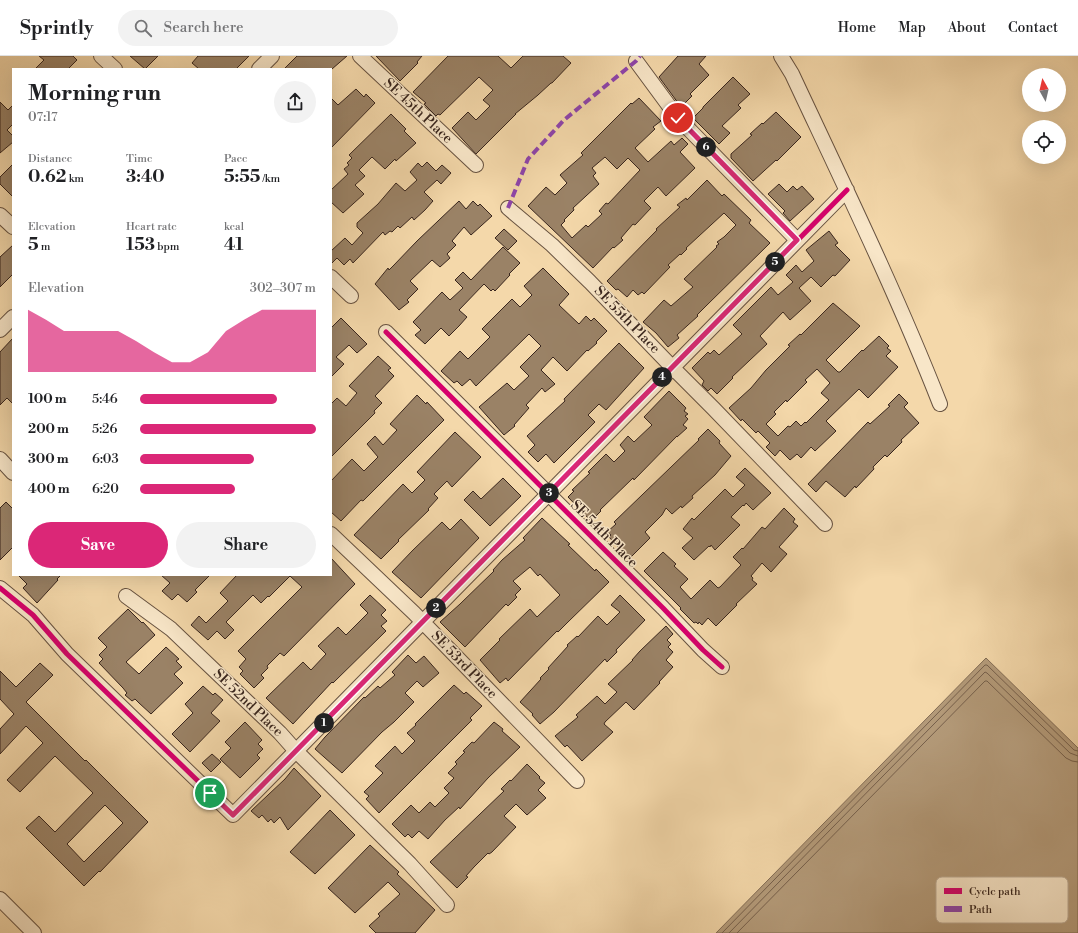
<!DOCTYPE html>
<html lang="en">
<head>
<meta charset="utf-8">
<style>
	body { margin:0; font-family:"Libre Bodoni",serif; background:#f2f2f2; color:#202124; height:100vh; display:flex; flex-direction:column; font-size:15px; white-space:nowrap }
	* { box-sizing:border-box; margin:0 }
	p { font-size:13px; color:#757577 }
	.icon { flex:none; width:22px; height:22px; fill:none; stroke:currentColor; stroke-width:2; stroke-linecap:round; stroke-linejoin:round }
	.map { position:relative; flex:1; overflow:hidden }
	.side { position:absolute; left:12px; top:12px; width:320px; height:508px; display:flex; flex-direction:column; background:#fff; border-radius:0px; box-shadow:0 4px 16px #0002 }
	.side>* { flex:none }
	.needle { width:26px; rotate:352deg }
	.fabs { position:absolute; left:1022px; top:12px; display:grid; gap:8px }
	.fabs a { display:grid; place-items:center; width:44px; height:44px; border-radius:50%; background:#fff; box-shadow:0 4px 16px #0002; font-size:20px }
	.pin { position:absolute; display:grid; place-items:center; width:34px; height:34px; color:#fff; margin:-17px; border:2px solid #fff; border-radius:50%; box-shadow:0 1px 4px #0007 }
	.km { position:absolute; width:20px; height:20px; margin:-10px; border-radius:50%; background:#222; color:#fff; font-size:11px; line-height:20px; text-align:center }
	.round { display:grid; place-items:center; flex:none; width:42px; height:42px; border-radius:21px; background:#f2f2f2 }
	.overview { display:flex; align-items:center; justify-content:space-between; height:68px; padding:0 16px }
	h1 { font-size:22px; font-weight:700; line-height:30px }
	.metrics { display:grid; grid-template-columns:repeat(3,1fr); gap:6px; height:68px; padding:4px 16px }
	.metrics div { display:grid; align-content:center }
	.metrics b { font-size:17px; font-weight:700 }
	.metrics small { font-size:11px; font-weight:400 }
	.metrics p { font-size:11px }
	.chart { height:112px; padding:8px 16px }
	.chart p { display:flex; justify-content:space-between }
	.chart svg { width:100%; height:72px; margin-top:4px; fill:#db2777; opacity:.7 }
	.cta { display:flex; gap:8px; margin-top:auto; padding:8px 16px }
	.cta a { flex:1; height:46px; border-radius:24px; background:#db2777; color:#fff; font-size:16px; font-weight:700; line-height:46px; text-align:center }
	.cta a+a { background:#f2f2f2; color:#202124 }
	ul { padding:0 16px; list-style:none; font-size:13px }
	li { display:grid; grid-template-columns:64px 48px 1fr; align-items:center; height:30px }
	li i { height:10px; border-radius:5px; background:#db2777 }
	header { display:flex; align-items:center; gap:24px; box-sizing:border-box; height:56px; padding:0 20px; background:#fff; border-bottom:1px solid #e0e0e0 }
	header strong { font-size:19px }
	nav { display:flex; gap:22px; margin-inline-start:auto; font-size:14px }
	.search { width:280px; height:36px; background:#f2f2f2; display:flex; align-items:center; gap:10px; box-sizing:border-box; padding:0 14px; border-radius:22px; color:#757577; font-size:15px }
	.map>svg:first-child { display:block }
	.water { fill:#b49b7a; stroke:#826c55 }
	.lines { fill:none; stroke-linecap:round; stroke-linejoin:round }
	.shore { stroke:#76604c; stroke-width:1 }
	.building { fill:#9a8266; stroke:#38251d; fill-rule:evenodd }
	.minor-casing { stroke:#675240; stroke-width:16 }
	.minor { stroke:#f8e6c8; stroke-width:14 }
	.quiet { stroke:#8e44ad; stroke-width:4; stroke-dasharray:8 4; stroke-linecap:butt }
	.cycleway-casing { stroke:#f8e6c8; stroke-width:8 }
	.cycleway { stroke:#d6006c; stroke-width:5 }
	.route-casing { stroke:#fff; stroke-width:8 }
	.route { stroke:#db2777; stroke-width:5 }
	.labels { text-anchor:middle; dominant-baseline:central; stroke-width:3; stroke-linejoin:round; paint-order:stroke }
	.street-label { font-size:14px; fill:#38251d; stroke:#f8e6c8 }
	.key { fill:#f8e6c8; stroke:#beac95; stroke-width:1 }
	.key-label { font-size:11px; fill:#38251d }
</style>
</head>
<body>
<header>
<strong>Sprintly</strong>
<div class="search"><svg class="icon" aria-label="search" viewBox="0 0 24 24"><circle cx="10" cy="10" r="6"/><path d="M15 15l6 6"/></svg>Search here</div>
<nav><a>Home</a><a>Map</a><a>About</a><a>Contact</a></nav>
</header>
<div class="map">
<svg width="1078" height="877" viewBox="0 0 1078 877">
	<rect width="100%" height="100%" fill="#f4d8aa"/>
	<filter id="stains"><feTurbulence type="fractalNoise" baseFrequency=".005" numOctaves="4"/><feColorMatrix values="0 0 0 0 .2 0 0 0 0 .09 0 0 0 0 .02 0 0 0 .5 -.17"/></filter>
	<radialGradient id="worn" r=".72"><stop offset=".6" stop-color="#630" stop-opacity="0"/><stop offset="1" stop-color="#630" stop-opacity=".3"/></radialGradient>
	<path class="water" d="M986,602L1078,692V877H716Z"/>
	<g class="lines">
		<path class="shore" d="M722,877L985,609H987L1074,694L1078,695
			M729,877L985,616L987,617L1070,697L1078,700
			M737,877L985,625H987L1066,702L1072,705L1078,706"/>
	</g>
	<path class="building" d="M39,0H73L77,4L68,13H35L44,4Z
		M130,0H158L145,13Z
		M198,0H249L236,13H199L192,7Z
		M297,0H347L332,13H284Z
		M376,0H422L417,6L418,7L400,25Z
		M448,0H498L511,12L523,0H563L571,7L552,27H551L538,39L515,58H516L476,98L452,72L468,56L476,64L490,50L483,44L493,34L479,21L440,59L438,58L436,60L424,48L426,47L413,36Z
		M678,0H706L699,8L709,19L690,38L692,40L681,51L659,21Z
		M733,21L750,38L738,49L741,52L722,70L730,77L719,88L693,62L703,52V51Z
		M356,33L364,41L366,38L375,47L331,92V42L338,49Z
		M639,42L661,65L653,71L655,73L635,92L648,106L671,85L674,89L682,82L688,88L680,96L695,112L666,140L658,131L644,145L651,152L635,169L633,168L621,182L623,184L614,192L613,191L593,212L528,150L546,131L555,139L567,127L560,119L583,99L581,97L631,47L632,48ZM605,101L617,113L628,102L640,114L608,148L606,147L599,155L602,158L588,171L586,169L572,182L561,169L565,165L564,164L574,154L573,152L599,128L593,120L596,117L592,112Z
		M0,46L8,54L13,49V68L7,74L13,80V86L0,97Z
		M776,56L801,81L777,105L776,104L753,125L731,102V98L752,79L750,78L762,67L763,68Z
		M391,58L406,73L404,75L416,87L396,105L395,103L385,113L372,101L359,114L365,120L355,129L364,138L343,157L331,146V134L348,118L344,113L349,109L347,107L352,102L349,99Z
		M427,106L436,115L442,109L451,117L441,128L437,124L424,136L433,145L425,154L414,164L412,161L400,172L398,170L392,176L390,175L385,179L383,176L353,207L350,203L344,209L337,202L331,208V195L345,182L352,189L363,177L357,171V167L378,148L396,127L405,135L417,124L410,116L418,107L422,111Z
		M13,108V141L0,128V121Z
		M707,124L722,140L724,138L751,164L749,167L770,187L706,250L697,259L698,260L677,279L679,282L668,291L656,277L643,266L664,244L671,250L693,231L684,223L717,191L716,190L719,188L717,186L724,181L736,169L724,157L686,192L687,193L681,199L680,198L668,209L670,211L644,238L642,236L638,239L633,234L627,241L618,233L616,234L607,225L657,174L656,173L680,151L677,149L686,142L687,144Z
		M779,128L787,136L793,130L797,134L802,130L814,143L790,165L783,157L785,155L768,138Z
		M459,145L466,153L473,145L478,150L480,148L492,160L471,179L464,171L452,185L456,189L447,198L450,202L440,211L432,204L410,225L418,233L407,244L409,246L399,254L375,228L388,212L389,214L394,209L417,185Z
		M504,173L517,185L508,194L495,182Z
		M829,175L838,187L835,189L850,204L835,220L833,219L821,231L811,221L799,232L811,245L790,264L783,256L760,280L767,288L732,321L733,322L717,338L711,332L708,335L702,329L704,325L692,312L708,296L710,298L714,294L719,299L742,278L733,269L771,231L778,239L793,226L786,219L796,209L802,216L814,205L806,194Z
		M13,189V218L0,231V201Z
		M503,191L520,207L509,218L510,219L495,235L493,233L491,235L484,228L459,254L467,261L459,270L449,280L441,272L425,288L415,279L421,274L413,266L442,236L450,244L463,232L455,224L463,216L471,224Z
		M543,212L569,238L559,249L579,268L586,260L591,265L594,262L607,275L596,286L597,287L588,295L587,294L567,315L553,301L541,314L555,328L545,336L542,332L526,349L529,352L514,369L515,370L504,379L479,351L507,327L514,334L529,320L520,311L541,290L529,278L476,330L470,323L462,330L457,325L454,327L441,315L460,295L468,303L490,281L482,273L512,243L520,251L532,239L524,230Z
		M833,247L860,270L826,304L838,316H840L862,294L863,295L879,280L889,290L887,292L891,295L886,300L898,311L868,342L859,333L826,365L836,375L815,395L811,391L801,402L797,398L790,404L780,394L775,400L766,391L770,387L758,375L756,377L742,363L741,365L729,352L751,332L766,314L790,290L788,289L800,278L801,279ZM817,313L830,327L821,337L829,344L806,367L805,366L801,370L796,365L790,371L788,370L778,380L766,368L776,358L774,356L786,344L787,346L807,326L805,324Z
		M341,262L367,288L357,297L349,289L336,301L344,308L331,321V272Z
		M13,282V348L7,342L0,349V296Z
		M619,287L644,312L606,354L599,348L588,359L595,366L554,407L546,398L538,406L528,396L535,389L527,380L565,345L564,343Z
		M378,300L391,312L388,314L394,320L375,340L382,347L374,355L375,357L331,401V348L337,342L346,350L357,337L349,330Z
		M669,335L686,352L684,355L688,358L685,360L688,363L683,369L687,372L677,381V380L634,424L633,422L600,454L601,455L591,465L568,441L574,435L572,434L590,417L588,416L606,398L614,406L625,395L620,389L628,380L634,386L652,369L644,361Z
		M899,338L908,347L904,351L919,367L901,384L902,386L887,401L885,399L873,411L874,413L856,432L855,430L845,441L826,425L816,436L808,428L868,366L870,368L890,350L888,349Z
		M417,339L426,348L427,346L444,364L363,445L361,444L341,465L331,456V425L352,403L364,415L378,401L367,388L375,380L383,389L397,374L390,368Z
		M708,373L720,385L719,387L731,400L715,419L692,440L693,442L682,452L681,450L672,458L666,452L662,459L645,476L650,482L629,503L609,481L611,479L607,476L616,468L614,466L699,384L698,383Z
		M455,376L481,401L452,431L447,425L434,438L438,442L428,453L429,454L398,484L399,485L381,503L354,479L403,428L412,437L425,424L417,416Z
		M745,412L771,437L753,454L746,447L744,450L743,449L731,461L740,469L715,494L711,489L710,491L709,490L694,504L682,492L693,482L683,473L692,462L694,464L725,433L733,441L745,429L736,421Z
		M503,422L521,440L490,470L464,444L473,435L481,443Z
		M6,446L13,453V491L0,504V452Z
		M784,452L795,463L793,466L798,470L779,491L787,498L771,516L762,507L751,520L753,522L752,524L757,528L736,548L737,549L716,570L708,562L702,569L699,566L698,568L696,566L694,567L680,553L681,552L644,515L663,496L676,508L674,510L688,523L680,531L691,543L710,524L718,532L720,531L741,509L733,501L742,492L743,493L762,471L765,473Z
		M542,462L570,488L568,489L595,515L596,513L609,526L568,566L558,576L557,575L508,625L506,622L500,627L480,604L500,584L499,583L530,553L537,561L560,539L540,518L538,520L530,511L513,525L521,533L515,539L517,541L508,550L506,548L465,591L440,566L460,548L494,515L493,514L502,504L525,484L523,482Z
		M461,463L479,482L421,542L392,516L413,494L442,466L450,474Z
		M331,502L355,528L284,600L280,597L267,610L268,612L261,619L264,622L254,632L240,618L243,615L239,611L246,603L238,595L302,531L290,520L269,541L268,540L261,547L253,539L226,566L234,574L225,583L217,575L208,584L191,569L199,560L206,567L228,545L220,537L237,519H331Z
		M18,519H61L57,523L58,524L37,547L23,532L27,528Z
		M161,519H210L195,534L197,536L187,546L178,538L172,544L162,535L170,527Z
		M370,539L386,554L381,559L387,565L381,570L386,575L333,627L332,626L293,668L266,642L303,606L311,614L326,598L318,590L338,571L346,579L368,557L360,549Z
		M620,539L645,564L616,594L617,596L607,606L605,603L554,656L540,668L532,659L533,658L520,646L541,623L540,622L549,613L548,612L568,590L567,589L577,580L578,581L598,560L607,569L620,556L611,549Z
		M128,553L142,567L143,566L155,579L126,606L139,618L166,591L179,603L176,605L182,611L174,618L183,627L151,658L139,647L135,643L132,645L125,639L127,637L123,632L99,607L103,603L99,599L107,591L98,582Z
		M666,570L673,578L667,584L671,588L668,591L673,596L666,604L673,611L659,626L660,627L634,654L626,646L605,666L604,668L613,676L582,705L567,689L565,691L555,680L578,661L576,659L597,640L605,648L617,636L608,628L633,604H632L640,595Z
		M408,599L416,607L424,600L439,617L423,631L417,625L405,637L414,646L394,666L382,676L342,717L315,693L325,681L364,641L365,642L378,630L380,632L395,619L392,616Z
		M40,607L53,619L26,646L85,705L86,704L148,766L100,816L99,815L84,830L26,772L39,760L55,776L93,737L55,700L20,736L7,724L43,687L26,670L0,698V673L14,658L0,643V615L16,631ZM105,749L123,767L84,806L67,788Z
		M454,629L464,638L466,636L482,650L470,662L472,664L379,757L366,743L369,740L364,736L383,717L375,710L395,690L402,698L415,685L407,677L416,669L415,668Z
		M203,630L213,639L215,637L223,644L211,657L220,665L190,696L172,678L193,657L185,648Z
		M245,666L262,684L258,688L263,693L257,699L260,702L240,722L220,703L231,692L225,686Z
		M494,666L503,673L502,675L520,691L488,722L460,753L459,751L445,764L428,783L419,775L412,782L408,778L405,781L392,768L411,749L419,757L430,746L435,751L449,737L444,732L454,722L448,717L457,708L455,706L465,696L463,695L472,686L474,687Z
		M212,698L221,706L211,716L202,707Z
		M527,708L540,721L539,722L545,727L538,734L546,742L527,759L516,748L504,760L516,771L492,796L489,798L488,797L474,811L466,820L468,821L457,832L430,806L504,735L501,733L510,724L511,725Z
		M294,712L321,740L288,774L280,761L274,767L271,763L268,766L262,759L259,762L251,755L285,723Z
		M330,754L355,779L315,818L290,796Z
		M370,789L399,816L397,818L435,854L415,877H376L369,870L380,860L378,858L400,838L388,826L355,857L328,832Z"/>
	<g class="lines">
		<defs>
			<path id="minor" d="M101,0L115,13
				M360,0L476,109
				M781,0L792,18C843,127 896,236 940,348
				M636,5L678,62L797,184
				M259,13L272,0
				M508,152L552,189L590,226L672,311L713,352L825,468
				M0,159L13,171
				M331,221L351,240
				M0,274L13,261
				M386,276L663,552L703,594L722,611
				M0,403L13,417
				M331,478L414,557L577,725
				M0,532L33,559L67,598L233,759L847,134
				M126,540L171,573L280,677L296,695L410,808L447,849
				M0,843L34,877"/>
		</defs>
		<use href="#minor" class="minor-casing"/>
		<use href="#minor" class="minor"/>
		<path class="quiet" d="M508,152L528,103L564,64L636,5L640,0"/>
		<defs>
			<path id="cycleway" d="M386,276L663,552L703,594L722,611
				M0,532L33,559L67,598L233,759L847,134"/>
		</defs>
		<use href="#cycleway" class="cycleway-casing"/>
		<use href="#cycleway" class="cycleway"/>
	</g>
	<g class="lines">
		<defs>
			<path id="route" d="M210,737L233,759L797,184L678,62"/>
		</defs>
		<use href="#route" class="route-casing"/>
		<use href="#route" class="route"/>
	</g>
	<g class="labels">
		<g class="street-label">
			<text transform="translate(418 55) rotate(43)">SE 45th Place</text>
			<text transform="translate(627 264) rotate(46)">SE 55th Place</text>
			<text transform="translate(604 478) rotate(45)">SE 54th Place</text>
			<text transform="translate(464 609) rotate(46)">SE 53rd Place</text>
			<text transform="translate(248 647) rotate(44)">SE 52nd Place</text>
		</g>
	</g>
	<rect x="936" y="821" width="132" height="46" rx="6" class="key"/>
	<rect x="944" y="832" width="18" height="6" fill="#d6006c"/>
	<rect x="944" y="850" width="18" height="6" fill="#8e44ad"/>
	<g class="key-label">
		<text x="969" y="839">Cycle path</text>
		<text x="969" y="857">Path</text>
	</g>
	<rect width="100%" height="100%" filter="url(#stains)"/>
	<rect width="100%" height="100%" fill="url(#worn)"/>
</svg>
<div class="fabs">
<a><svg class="needle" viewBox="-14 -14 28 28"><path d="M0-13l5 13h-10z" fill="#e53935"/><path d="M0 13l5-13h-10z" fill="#757577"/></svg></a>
<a><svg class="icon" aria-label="locate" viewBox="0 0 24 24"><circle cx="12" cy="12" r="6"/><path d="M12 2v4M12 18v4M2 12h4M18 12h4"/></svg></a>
</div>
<div class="pin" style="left:210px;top:737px;background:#1e9e55"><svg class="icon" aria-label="arrive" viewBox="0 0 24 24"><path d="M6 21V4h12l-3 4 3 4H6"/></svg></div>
<div class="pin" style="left:678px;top:62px;background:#d93025"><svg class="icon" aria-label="check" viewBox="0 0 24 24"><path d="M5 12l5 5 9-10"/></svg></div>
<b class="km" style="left:324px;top:667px">1</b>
<b class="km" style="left:436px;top:552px">2</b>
<b class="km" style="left:549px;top:437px">3</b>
<b class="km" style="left:662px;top:321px">4</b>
<b class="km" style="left:775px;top:206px">5</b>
<b class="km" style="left:706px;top:91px">6</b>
<section class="side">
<div class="overview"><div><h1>Morning run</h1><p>07:17</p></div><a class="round"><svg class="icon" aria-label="share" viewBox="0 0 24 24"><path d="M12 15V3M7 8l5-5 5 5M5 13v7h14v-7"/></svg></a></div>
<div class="metrics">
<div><p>Distance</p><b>0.62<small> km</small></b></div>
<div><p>Time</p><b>3:40</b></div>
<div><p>Pace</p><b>5:55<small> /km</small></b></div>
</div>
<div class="metrics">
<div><p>Elevation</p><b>5<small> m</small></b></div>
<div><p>Heart rate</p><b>153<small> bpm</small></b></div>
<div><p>kcal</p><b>41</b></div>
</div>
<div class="chart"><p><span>Elevation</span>302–307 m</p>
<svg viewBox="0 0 160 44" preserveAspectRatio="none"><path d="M0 44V6L10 12L20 19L30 19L40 19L50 19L60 25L70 32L80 38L90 38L100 32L110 19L120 12L130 6L140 6L150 6L160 6V44z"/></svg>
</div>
<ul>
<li><b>100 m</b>5:46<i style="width:78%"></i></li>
<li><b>200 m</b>5:26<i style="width:100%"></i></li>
<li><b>300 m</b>6:03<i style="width:65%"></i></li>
<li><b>400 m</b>6:20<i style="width:54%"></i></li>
</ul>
<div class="cta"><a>Save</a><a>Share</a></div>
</section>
</div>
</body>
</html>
